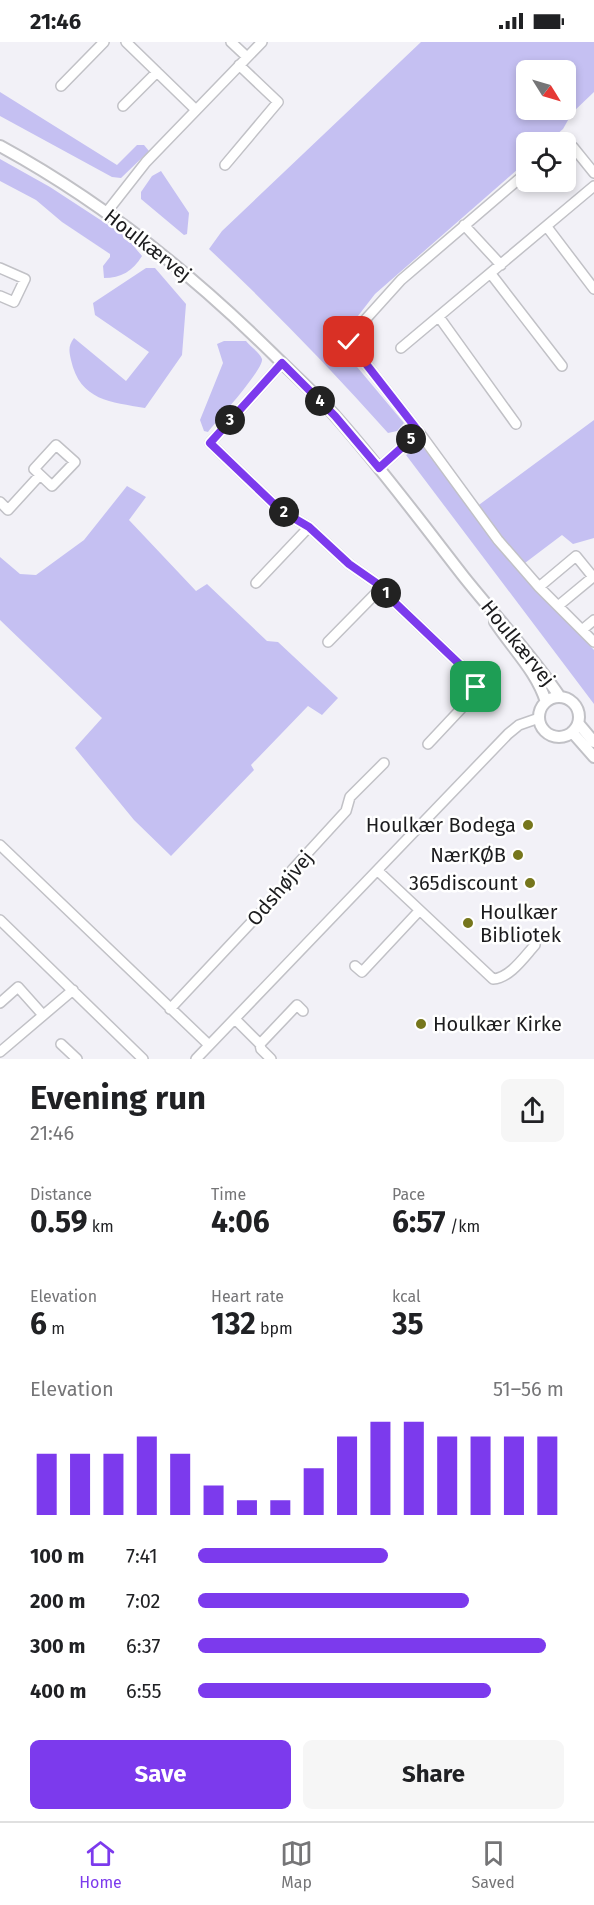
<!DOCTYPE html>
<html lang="en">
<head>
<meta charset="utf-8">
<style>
	body { margin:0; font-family:"Fira Sans",sans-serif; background:#f6f6f6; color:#202124; height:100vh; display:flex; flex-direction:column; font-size:22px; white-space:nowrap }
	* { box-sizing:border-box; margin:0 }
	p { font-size:20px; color:#757577 }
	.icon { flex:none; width:33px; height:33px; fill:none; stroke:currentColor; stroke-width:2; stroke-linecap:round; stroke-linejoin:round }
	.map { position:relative; height:1017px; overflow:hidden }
	.sheet { display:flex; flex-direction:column; background:#fff; flex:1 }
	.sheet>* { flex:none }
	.needle { width:39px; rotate:127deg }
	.controls { position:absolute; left:516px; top:18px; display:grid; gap:12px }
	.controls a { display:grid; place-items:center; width:60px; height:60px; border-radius:9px; background:#fff; box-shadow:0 3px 9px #0003; font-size:30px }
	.pin { position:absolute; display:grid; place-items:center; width:51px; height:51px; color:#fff; margin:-26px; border-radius:12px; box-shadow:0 3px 9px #0006 }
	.km { position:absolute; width:30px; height:30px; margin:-15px; border-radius:50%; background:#222; color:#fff; font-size:16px; line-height:30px; text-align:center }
	.round { display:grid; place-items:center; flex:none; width:63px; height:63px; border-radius:9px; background:#f6f6f6 }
	.overview { display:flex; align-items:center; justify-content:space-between; height:102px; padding:0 30px }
	h1 { font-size:33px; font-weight:700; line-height:45px }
	.figures { display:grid; grid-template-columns:repeat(3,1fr); gap:9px; height:102px; padding:6px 30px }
	.figures div { display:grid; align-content:center }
	.figures b { font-size:30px; font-weight:700 }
	.figures small { font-size:16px; font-weight:400 }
	.figures p { font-size:16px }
	.chart { height:168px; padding:12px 30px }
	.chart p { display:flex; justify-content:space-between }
	.chart svg { width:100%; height:108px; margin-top:6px; stroke:#7c3aed; stroke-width:6 }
	.cta { display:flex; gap:12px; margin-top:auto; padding:12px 30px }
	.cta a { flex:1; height:69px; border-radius:9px; background:#7c3aed; color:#fff; font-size:24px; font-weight:700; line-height:69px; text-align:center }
	.cta a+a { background:#f6f6f6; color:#202124 }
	ul { padding:0 30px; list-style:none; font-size:20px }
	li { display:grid; grid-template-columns:96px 72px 1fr; align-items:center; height:45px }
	li i { height:15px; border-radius:8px; background:#7c3aed }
	.status { display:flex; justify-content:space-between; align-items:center; height:42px; padding:0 30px; background:#fff; direction:ltr }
	.status svg { height:16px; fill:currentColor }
	.tabs { display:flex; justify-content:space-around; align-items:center; height:84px; border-top:2px solid #e0e0e0; background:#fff; font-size:16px; color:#757577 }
	.tabs a { display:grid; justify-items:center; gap:3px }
	.tabs .current { color:#7c3aed }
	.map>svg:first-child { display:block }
	.green { fill:#c5c0f2; fill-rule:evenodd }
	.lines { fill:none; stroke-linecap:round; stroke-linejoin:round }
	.minor-casing { stroke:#c1c1c6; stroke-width:12 }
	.tertiary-casing { stroke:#c1c1c6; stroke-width:14 }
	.minor { stroke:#fff; stroke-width:9 }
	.tertiary { stroke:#fff; stroke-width:10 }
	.route-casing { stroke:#fff; stroke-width:12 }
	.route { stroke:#7c3aed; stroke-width:8 }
	.poi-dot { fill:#76761c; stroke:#fff; stroke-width:2 }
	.labels { text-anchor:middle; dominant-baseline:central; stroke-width:5; stroke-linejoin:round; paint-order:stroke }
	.street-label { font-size:20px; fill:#1c1c1e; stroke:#fff }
	.poi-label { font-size:20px; fill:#1c1c1e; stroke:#fff; text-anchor:end }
</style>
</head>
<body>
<div class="status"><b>21:46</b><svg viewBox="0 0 49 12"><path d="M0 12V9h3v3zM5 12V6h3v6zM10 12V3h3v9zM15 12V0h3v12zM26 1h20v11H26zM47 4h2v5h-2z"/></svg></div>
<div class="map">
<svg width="594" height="1017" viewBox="0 0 594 1017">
	<rect width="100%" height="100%" fill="#f2f1f7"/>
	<path class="green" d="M421,0H594V50L572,71L563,87L548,100H526V120L375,252L337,301L404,381L397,389L388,391C331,327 272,266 209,207L222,189ZM526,28H566V68H526Z
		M0,50L117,123L137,103H144L149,109L121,136L112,135L0,74Z
		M0,117L50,145L125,194L142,214C133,229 121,236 104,236L103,224L110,215V212L62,180L36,158L0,139Z
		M161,129L189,171L187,192L184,193L141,157V150L152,134Z
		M146,226H155L186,262L182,313L145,366C111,360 80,359 71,318C69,309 68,304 74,296L126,339L149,310L95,273L93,261Z
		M224,299H246C250,304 260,311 262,317C264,327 216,380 208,390L204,389L200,378L223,321L217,302Z
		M594,378V496L573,502L562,493L517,527L594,608V662L406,413L422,404L472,468Z
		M127,444L146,455L129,478L196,549L207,542L267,599L278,600L338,656L322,673L308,664L251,723L254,728L171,814L134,778L75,706L102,676L0,578V515L20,532L36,533L84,498Z"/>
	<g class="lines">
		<defs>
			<path id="minor" d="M126,0L196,68
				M231,0L247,15
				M61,44L104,0
				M123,64L157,30
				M566,103L573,105L594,131
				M225,123L278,60L239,23
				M106,171L146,120L262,0
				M464,183L501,223
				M547,185L594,247
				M0,226L25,237L14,260L0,254
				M491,232L562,324
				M439,275L516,382
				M401,306L594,144
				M282,321L210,401L280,468L309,485L349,522L382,545L391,557L474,636L476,645L474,653L428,702
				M419,390L498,498L539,545L594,600
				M56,403L75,420L52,444L34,427Z
				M379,426L419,390L349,300L355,289L401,238L526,131
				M0,460L8,468L40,433
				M256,541L309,485
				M539,545L576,514L593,535L558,564
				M582,588L594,578
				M328,600L382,545
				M0,803L209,1003
				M378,829L493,937C510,936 524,915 535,903
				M0,878L143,1017
				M355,924L362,930L419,869
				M0,961L18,945L43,973
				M170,967L290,839L292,828L346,769L350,755L384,721
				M235,977L260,1002L297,963L303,969
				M61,1002L77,1017
				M260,1002L261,1007L271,1017
				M0,1010L73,948
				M196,1017L508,692L519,683L539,676"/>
			<path id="tertiary" d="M0,104C101,159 191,231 273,312C294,333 317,353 337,376C382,427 422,481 464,535C496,575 531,612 560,655
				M495,580C512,606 537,630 546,660
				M539 675a20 20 0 1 1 40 0a20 20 0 1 1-40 0Z
				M578,681L594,700
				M572,690L594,715"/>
		</defs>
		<use href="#minor" class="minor-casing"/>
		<use href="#tertiary" class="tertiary-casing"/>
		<use href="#minor" class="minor"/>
		<use href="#tertiary" class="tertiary"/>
	</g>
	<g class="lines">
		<defs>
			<path id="route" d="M349,300L419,390L379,426L335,374L282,321L210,401L280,468L309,485L349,522L382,545L391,557L474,636L476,645"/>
		</defs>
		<use href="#route" class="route-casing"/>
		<use href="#route" class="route"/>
	</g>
	<g class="poi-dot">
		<circle cx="528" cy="783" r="6"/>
		<circle cx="518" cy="813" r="6"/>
		<circle cx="530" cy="841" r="6"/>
		<circle cx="468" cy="881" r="6"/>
		<circle cx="421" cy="982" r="6"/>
	</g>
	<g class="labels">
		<g class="street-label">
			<text transform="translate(148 203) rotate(38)">Houlkærvej</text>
			<text transform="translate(518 601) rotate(51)">Houlkærvej</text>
			<text transform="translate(280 846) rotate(-50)">Odshøjvej</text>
		</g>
		<g class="poi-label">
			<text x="516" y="783">Houlkær Bodega</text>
			<text x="506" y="813">NærKØB</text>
			<text x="518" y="841">365discount</text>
			<text x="480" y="870" text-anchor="start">Houlkær<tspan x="480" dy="23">Bibliotek</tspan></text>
			<text x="433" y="982" text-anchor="start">Houlkær Kirke</text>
		</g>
	</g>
</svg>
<div class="controls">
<a><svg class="needle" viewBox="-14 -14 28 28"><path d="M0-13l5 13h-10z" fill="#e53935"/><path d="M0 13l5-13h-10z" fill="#757577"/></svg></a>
<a><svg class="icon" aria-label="locate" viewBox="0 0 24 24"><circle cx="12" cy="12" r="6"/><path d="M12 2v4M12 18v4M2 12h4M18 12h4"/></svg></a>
</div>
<div class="pin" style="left:476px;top:645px;background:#1e9e55"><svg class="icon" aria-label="arrive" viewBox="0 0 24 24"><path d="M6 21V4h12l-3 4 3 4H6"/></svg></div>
<div class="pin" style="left:349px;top:300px;background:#d93025"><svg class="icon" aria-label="check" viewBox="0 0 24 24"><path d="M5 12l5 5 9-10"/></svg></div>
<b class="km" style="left:386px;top:551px">1</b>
<b class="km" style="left:284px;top:470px">2</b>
<b class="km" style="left:230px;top:378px">3</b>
<b class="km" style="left:320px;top:359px">4</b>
<b class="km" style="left:411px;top:397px">5</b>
</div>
<section class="sheet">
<div class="overview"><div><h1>Evening run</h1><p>21:46</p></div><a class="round"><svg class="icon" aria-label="share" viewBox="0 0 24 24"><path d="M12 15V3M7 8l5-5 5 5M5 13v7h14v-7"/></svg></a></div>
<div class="figures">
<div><p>Distance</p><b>0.59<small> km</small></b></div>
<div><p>Time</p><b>4:06</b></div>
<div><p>Pace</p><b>6:57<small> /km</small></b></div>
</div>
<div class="figures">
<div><p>Elevation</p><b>6<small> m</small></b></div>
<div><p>Heart rate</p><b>132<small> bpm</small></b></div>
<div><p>kcal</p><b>35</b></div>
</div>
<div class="chart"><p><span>Elevation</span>51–56 m</p>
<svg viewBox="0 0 160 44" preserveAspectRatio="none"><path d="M5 44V19M15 44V19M25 44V19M35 44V12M45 44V19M55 44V32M65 44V38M75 44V38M85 44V25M95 44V12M105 44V6M115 44V6M125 44V12M135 44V12M145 44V12M155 44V12"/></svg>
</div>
<ul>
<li><b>100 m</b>7:41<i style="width:52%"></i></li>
<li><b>200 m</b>7:02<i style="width:74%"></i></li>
<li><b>300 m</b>6:37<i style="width:95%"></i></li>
<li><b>400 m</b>6:55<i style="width:80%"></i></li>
</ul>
<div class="cta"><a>Save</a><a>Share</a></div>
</section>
<nav class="tabs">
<a class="current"><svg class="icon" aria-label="home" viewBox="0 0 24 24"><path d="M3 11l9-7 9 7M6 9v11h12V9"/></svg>Home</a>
<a><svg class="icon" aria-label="map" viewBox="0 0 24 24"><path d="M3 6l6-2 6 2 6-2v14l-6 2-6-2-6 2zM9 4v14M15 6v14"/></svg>Map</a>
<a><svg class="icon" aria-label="saved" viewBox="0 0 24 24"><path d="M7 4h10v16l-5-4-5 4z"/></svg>Saved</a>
</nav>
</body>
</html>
